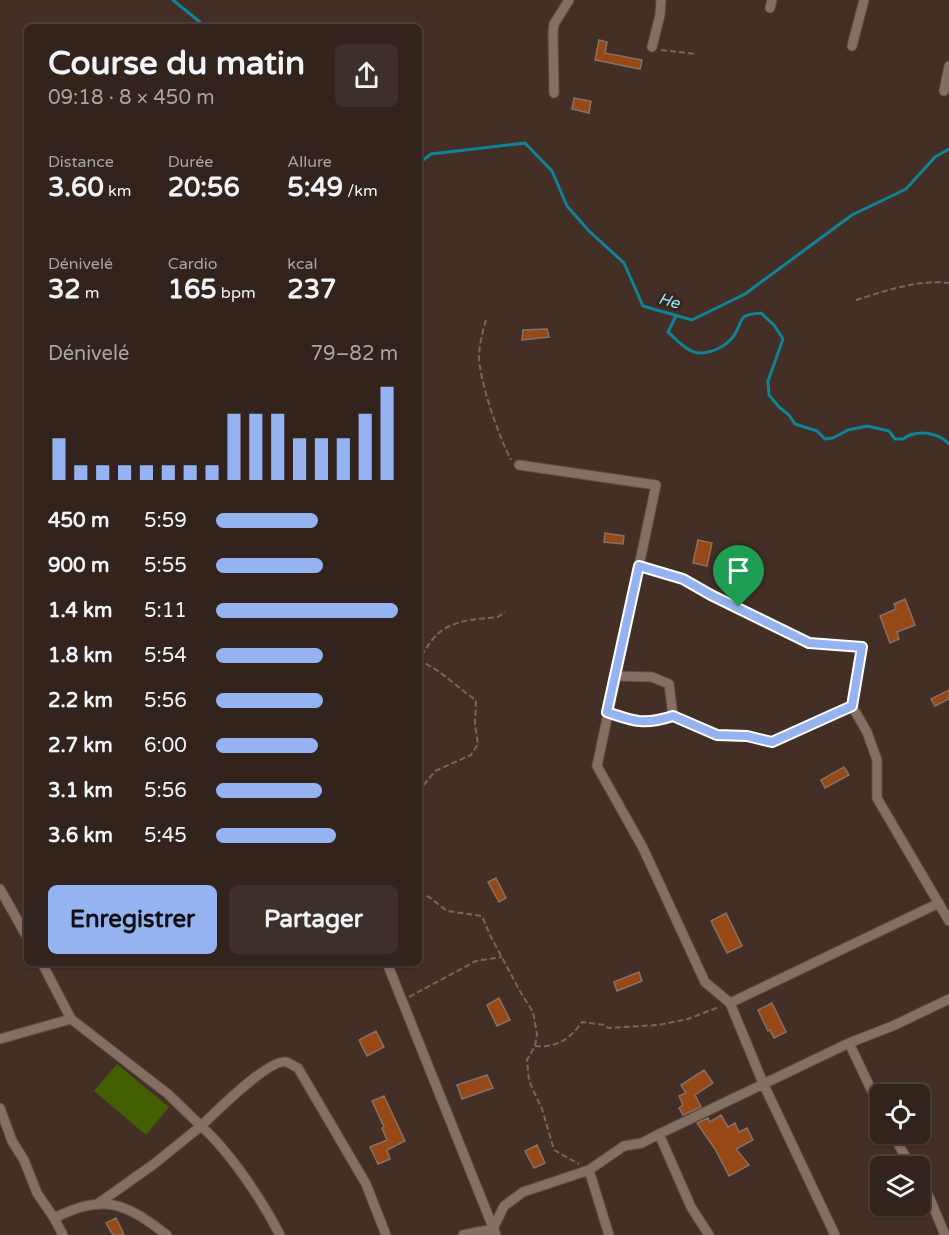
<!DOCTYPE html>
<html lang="fr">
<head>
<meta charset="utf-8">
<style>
	body { margin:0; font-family:"Varela Round",sans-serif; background:#3d2f29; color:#f1f3f6; height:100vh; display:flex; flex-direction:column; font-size:22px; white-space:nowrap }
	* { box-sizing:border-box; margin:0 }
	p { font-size:20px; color:#a8a4a3 }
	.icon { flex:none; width:33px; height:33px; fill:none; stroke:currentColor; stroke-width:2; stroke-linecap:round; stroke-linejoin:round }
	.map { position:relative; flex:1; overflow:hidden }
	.panel { position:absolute; left:24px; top:24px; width:398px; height:942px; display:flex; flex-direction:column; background:#32231c; border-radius:9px; box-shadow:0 2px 4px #0004,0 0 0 2px #4d403b }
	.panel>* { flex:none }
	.fabs { position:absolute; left:870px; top:1084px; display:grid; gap:12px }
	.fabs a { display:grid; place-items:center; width:60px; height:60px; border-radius:9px; background:#32231c; box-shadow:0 2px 4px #0004,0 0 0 2px #4d403b; font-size:30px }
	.pin { position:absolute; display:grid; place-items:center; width:51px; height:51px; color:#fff; margin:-62px -26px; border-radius:50% 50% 50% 0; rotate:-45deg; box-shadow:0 0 6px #0007 }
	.pin .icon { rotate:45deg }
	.round { display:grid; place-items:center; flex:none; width:63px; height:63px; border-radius:9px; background:#3d2f29 }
	.summary { display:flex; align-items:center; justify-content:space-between; height:102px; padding:0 24px }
	h1 { font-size:33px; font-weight:700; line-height:45px }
	.metrics { display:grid; grid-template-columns:repeat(3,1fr); gap:9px; height:102px; padding:6px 24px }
	.metrics div { display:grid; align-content:center }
	.metrics b { font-size:26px; font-weight:700 }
	.metrics small { font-size:16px; font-weight:400 }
	.metrics p { font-size:16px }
	.chart { height:168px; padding:12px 24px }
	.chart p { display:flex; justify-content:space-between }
	.chart svg { width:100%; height:108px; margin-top:6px; stroke:#95b2f1; stroke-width:6 }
	.button { display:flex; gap:12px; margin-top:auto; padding:12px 24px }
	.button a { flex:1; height:69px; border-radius:9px; background:#95b2f1; color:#111; font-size:24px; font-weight:700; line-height:69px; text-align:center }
	.button a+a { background:#3d2f29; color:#f1f3f6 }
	ul { padding:0 24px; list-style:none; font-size:20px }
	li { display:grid; grid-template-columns:96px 72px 1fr; align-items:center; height:45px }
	li i { height:15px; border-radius:8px; background:#95b2f1 }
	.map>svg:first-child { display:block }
	.green { fill:#435f01 }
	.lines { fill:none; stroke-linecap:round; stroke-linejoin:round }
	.stream { stroke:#0f8498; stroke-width:3 }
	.building { fill:#964816; stroke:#887064; stroke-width:1.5 }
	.street-casing { stroke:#5f4e46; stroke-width:11 }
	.path { stroke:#78655d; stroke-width:2; stroke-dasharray:6 3; stroke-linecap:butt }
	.street { stroke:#856e62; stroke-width:9 }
	.route-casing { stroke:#fff; stroke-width:12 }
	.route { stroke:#95b2f1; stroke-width:8 }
	.labels { text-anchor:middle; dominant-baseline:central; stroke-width:6; stroke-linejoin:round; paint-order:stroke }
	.water-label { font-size:16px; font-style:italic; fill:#8fe9fd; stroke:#39251b }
</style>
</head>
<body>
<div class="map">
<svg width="949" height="1235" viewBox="0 0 949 1235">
	<rect width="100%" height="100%" fill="#432f25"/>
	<path class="green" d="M117,1064L169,1107L146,1135L94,1091Z"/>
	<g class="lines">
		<path class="stream" d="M173,0L206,27
			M418,164L431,154L525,143L552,171L567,206L589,231L624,263L643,306L692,320L745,294L852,215L906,189L935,157L949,149
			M676,316L668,332C676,339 684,349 694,352C708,356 728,346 735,334C744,318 738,315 761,313L774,325L783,339L768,381L769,395L779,407L789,415L795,424L817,431L825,439L833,438L848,430L867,426L889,431L895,439H903C916,429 938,432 949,444"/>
	</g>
	<path class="building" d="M599,40L607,42L605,53L642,60L640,69L595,60Z
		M574,98L591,101L589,113L572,109Z
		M547,329L549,337L522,340L523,330Z
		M605,533L624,536L623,544L604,542Z
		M698,540L712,543L707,566L693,563Z
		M905,599L915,625L897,632L899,639L890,643L880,616L896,609L894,604Z
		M949,690V699L935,706L931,699Z
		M844,767L849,775L825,788L821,780Z
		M496,878L506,898L499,902L488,882Z
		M726,913L742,946L727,953L711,921Z
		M639,972L642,981L617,991L614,982Z
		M499,998L510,1020L497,1026L487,1005Z
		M772,1003L786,1032L774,1038L770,1030L768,1031L758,1010Z
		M376,1031L384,1047L367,1056L359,1040Z
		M704,1070L713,1083L695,1095L701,1107L683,1115L679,1108L683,1105L679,1096L686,1093L681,1085Z
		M487,1075L493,1088L462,1099L457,1085Z
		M384,1096L405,1141L387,1150L390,1159L378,1164L370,1147L387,1140L382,1128L384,1127L372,1101Z
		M721,1115L728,1127L735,1123L739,1132L747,1128L753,1140L736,1149L749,1165L729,1176L715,1149L697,1123L708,1118L710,1122Z
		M537,1145L545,1163L534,1168L525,1151Z
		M116,1218L122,1230L124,1235H113L106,1223Z"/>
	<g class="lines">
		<defs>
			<path id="street" d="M770,8L772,0
				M852,46L864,0
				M652,47L660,15L661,0
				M944,91L949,66
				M554,93L553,32L554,24L569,0
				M519,465L656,485L597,766L643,848L705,982L730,1003L763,1083L835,1235
				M615,676L652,677L669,684L673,716L717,735L747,736L772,743L852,706L862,647L809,643L711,595L683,579L639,566
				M852,706L867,732L877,760V798L949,921
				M0,889L27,937
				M42,963L71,1019L168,1094L201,1126C215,1113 268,1059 286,1062C290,1063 295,1067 298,1068L366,1184L386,1235
				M387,963L496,1235
				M730,1003L939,903
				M0,1039L71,1019
				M849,1043L880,1108
				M0,1108L12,1141L24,1160L37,1193L54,1218C105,1193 125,1203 167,1235
				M893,1134L911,1167
				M589,1170L624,1146L642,1143L659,1134
				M920,1181L930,1199L945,1235
				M99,1203L154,1164L201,1126C230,1152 262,1200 280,1235
				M54,1218L63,1235
				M463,1235L493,1229L504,1206L523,1192L589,1170L609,1235
				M709,1235L691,1207L659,1134L849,1043L895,1025L949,999"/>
		</defs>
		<use href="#street" class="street-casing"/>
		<path class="path" d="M661,50L696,54
			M856,300C885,291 919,279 949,283
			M486,320C482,333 477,353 480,367C484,394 499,436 511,460
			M418,664C437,622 455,621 498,617L505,612
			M618,716C634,721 648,724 665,719
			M418,792L435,771L471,755L478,744L475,725L476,700C456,687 443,671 420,661
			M418,893L429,897L447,911L482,916L491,937L521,993L533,1012L537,1034L535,1046L527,1060L529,1081L542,1109L554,1150L579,1164
			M409,997L476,961L502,957
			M535,1046C557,1048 570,1039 582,1022L605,1025L608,1028L658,1025L688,1019L719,1007"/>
		<use href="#street" class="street"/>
	</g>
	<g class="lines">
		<defs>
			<path id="route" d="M639,566L683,579L711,595L809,643L862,647L852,706L772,742L747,736L717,735L673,716C645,725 635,722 607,712Z"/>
		</defs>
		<use href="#route" class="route-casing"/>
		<use href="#route" class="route"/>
	</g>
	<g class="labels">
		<g class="water-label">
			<text transform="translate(669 301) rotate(16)">He</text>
		</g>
	</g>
</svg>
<div class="fabs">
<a><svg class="icon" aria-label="locate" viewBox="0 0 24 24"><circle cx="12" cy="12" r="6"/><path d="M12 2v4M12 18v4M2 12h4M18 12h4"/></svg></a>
<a><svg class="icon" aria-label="layers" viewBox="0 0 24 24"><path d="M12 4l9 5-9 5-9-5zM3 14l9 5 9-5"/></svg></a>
</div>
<div class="pin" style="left:739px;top:607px;background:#1e9e55"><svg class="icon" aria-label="arrive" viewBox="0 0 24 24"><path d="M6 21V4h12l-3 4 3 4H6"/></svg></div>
<section class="panel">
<div class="summary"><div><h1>Course du matin</h1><p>09:18 · 8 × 450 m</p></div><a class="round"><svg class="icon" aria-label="share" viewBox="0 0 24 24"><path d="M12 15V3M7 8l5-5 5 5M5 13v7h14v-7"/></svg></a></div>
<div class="metrics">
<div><p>Distance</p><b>3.60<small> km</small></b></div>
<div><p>Durée</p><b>20:56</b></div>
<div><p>Allure</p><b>5:49<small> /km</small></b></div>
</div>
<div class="metrics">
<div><p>Dénivelé</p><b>32<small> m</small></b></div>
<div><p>Cardio</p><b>165<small> bpm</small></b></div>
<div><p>kcal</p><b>237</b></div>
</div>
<div class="chart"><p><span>Dénivelé</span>79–82 m</p>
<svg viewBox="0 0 160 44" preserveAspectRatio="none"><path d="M5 44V27M15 44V38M25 44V38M35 44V38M45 44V38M55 44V38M65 44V38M75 44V38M85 44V17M95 44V17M105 44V17M115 44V27M125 44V27M135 44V27M145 44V17M155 44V6"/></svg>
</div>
<ul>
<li><b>450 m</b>5:59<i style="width:56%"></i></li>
<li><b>900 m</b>5:55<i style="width:59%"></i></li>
<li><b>1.4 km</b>5:11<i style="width:100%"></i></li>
<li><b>1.8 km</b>5:54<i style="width:59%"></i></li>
<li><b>2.2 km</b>5:56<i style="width:59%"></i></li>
<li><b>2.7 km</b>6:00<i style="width:56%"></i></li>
<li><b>3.1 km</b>5:56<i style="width:58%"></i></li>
<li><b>3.6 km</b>5:45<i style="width:66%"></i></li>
</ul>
<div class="button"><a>Enregistrer</a><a>Partager</a></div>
</section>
</div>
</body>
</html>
